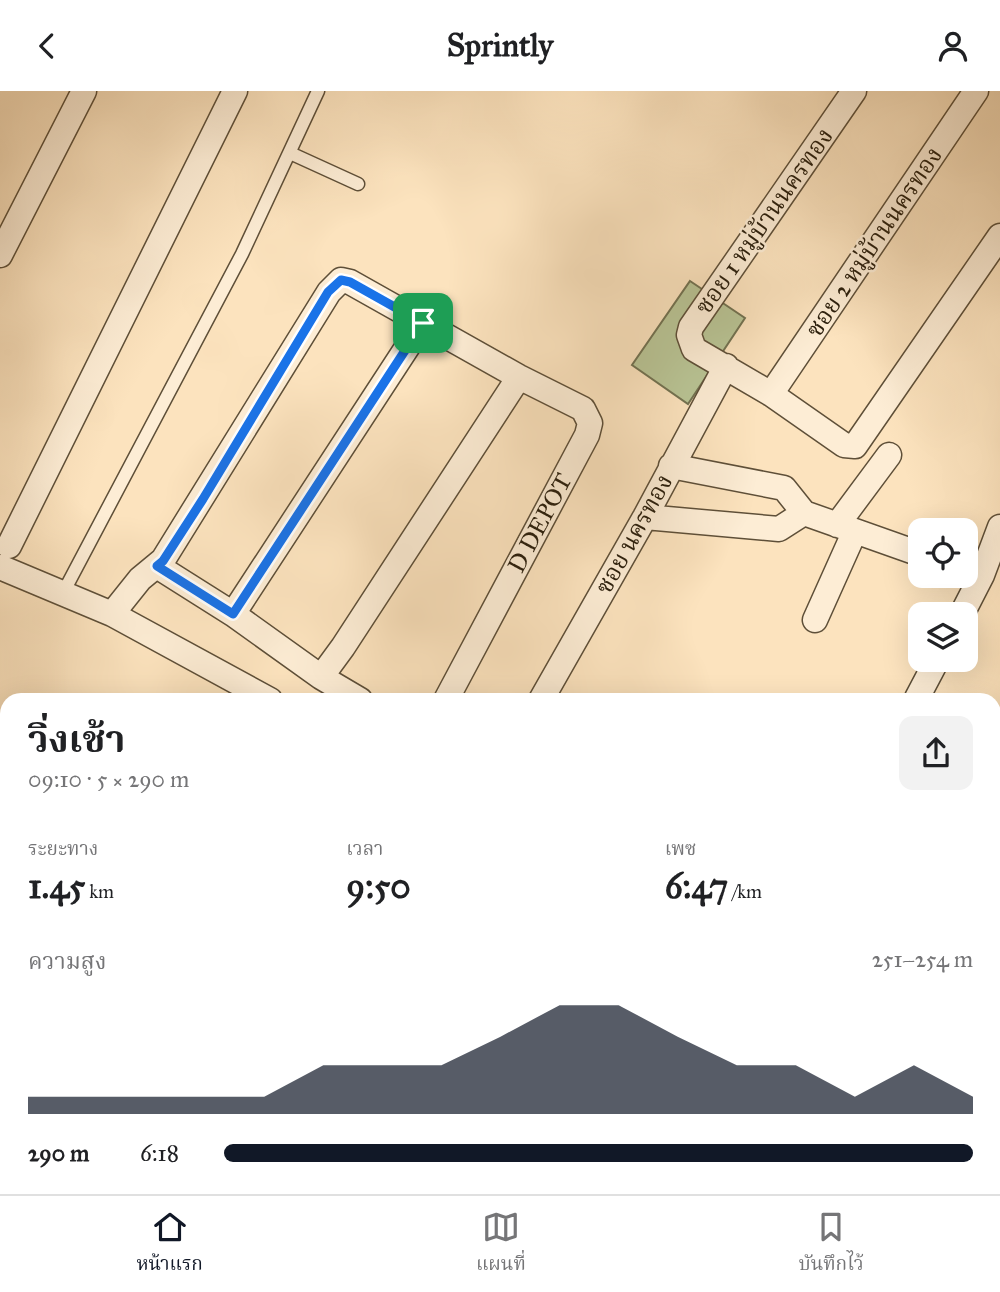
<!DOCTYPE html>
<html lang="th">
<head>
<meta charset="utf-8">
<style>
	body { margin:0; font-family:"IM FELL Great Primer","Noto Serif Thai",serif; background:#f2f2f2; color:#202124; height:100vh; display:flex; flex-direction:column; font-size:26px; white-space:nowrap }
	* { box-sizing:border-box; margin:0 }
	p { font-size:23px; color:#757577 }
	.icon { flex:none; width:38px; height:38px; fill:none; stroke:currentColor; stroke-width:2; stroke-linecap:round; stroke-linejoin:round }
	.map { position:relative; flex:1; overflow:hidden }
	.panel { position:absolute; left:0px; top:602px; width:1001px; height:502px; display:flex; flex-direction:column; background:#fff; border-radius:21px 21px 0 0; box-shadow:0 7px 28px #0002 }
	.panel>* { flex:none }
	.controls { position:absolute; left:908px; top:427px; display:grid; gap:14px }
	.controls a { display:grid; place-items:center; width:70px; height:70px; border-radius:14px; background:#fff; box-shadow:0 7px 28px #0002; font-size:35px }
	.pin { position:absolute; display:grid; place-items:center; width:60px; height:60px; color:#fff; margin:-30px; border-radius:14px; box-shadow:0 4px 10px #0006 }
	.round { display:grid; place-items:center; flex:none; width:74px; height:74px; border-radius:14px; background:#f2f2f2 }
	.headline { display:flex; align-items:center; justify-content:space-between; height:119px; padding:0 28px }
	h1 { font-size:38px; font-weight:700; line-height:52px }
	.figures { display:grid; grid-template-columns:repeat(3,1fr); gap:10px; height:119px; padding:7px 28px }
	.figures div { display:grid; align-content:center }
	.figures b { font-size:35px; font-weight:700 }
	.figures small { font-size:19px; font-weight:400 }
	.figures p { font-size:19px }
	.chart { height:196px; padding:14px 28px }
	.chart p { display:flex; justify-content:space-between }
	.chart svg { width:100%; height:126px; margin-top:7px; fill:#111827; opacity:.7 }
	ul { padding:0 28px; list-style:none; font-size:23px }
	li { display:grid; grid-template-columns:112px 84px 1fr; align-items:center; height:52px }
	li i { height:18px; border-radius:9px; background:#111827 }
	header { display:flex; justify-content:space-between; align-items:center; height:91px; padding:0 28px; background:#fff; font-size:32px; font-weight:700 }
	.menu { display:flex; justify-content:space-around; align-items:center; height:98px; border-top:2px solid #e0e0e0; background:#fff; font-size:19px; color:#757577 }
	.menu a { display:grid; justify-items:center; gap:4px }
	.menu .on { color:#111827 }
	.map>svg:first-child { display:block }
	.green { fill:#b9c596; stroke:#727251; stroke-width:2 }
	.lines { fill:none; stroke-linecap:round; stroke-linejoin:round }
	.service-casing { stroke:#5e4f38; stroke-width:15 }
	.minor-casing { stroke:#5e4f38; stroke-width:27 }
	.service { stroke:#fdedd5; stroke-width:12 }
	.minor { stroke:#fdedd5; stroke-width:24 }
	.route-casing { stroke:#fff; stroke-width:14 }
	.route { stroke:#1a73e8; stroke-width:9 }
	.labels { text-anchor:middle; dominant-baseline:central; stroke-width:5; stroke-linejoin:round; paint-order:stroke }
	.street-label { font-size:24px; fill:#2a1e0c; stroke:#fdedd5 }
</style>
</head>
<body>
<header><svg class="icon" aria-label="back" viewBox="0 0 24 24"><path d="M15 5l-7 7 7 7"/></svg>Sprintly<svg class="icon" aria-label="person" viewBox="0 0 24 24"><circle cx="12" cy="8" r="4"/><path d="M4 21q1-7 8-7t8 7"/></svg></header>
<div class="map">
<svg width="1000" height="1103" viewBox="0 0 1000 1103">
	<rect width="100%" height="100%" fill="#fce3be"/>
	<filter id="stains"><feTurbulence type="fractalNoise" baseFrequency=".00286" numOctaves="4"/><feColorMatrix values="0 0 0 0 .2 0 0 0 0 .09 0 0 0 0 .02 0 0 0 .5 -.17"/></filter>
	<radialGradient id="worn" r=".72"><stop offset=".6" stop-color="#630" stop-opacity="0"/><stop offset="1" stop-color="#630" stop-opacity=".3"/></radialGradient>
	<path class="green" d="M690,190L745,227L688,313L632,274Z"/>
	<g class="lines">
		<defs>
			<path id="service" d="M290,62L358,93
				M63,502L242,163L318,0
				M994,931L1000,933
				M969,1103L970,1097"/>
			<path id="minor" d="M854,0L691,236L689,244L694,258L771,303L844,354L855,355L1000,145
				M0,164L84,0
				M771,303L976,0
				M671,375L784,397L804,422L920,463
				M645,426L779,438L804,422
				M837,434L889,364
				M9,455L235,0
				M157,475L233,523L423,232
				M0,476L112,523L270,609
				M112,523L140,488L163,469L329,201L341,189L350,191L519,286L583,318L590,332L587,344L446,609
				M233,523L321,586L343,556L519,286
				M962,523L982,484L1000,436
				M815,529L854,442
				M321,586L360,609
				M917,607L937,569
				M541,609L645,426L726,275
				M994,996L1000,999
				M0,1018L7,1021
				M170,1097L182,1103
				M660,1097L661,1103
				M855,1097L856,1103
				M511,1103L513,1097"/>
		</defs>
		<use href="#service" class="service-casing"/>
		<use href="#minor" class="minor-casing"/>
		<use href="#service" class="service"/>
		<use href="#minor" class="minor"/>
	</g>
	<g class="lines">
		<defs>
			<path id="route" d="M341,189L350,191L423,232L233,523L157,475L163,470L203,408L328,201Z"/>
		</defs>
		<use href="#route" class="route-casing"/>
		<use href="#route" class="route"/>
	</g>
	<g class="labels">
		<g class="street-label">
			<text transform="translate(764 130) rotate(-55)">ซอย 1 หมู่บ้านนครทอง</text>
			<text transform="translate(874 151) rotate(-56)">ซอย 2 หมู่บ้านนครทอง</text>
			<text transform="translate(540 432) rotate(-62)">D DEPOT</text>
			<text transform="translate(634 443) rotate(-61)">ซอย นครทอง</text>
		</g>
	</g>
	<rect width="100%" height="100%" filter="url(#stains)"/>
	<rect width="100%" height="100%" fill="url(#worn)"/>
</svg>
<div class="controls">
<a><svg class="icon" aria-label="locate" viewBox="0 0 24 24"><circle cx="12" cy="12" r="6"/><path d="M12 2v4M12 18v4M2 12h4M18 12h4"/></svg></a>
<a><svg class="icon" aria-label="layers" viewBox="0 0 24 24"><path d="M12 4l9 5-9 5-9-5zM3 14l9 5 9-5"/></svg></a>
</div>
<div class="pin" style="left:423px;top:232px;background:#1e9e55"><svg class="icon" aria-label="arrive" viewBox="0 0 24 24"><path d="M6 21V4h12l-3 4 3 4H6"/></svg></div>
<section class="panel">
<div class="headline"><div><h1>วิ่งเช้า</h1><p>09:10 · 5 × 290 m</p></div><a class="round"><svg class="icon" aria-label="share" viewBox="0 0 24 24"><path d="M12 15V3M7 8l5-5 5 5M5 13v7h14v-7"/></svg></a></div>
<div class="figures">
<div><p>ระยะทาง</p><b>1.45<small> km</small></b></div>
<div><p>เวลา</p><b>9:50</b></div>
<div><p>เพซ</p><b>6:47<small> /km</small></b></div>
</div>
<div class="chart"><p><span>ความสูง</span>251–254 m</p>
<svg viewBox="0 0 160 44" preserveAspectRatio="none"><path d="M0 44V38L10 38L20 38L30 38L40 38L50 27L60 27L70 27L80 17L90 6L100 6L110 17L120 27L130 27L140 38L150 27L160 38V44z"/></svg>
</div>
<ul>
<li><b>290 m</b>6:18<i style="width:100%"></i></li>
</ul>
</section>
</div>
<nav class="menu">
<a class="on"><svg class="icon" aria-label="home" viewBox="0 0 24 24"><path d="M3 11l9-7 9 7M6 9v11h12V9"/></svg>หน้าแรก</a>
<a><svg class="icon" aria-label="map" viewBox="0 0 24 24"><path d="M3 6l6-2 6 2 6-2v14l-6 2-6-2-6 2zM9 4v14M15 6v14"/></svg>แผนที่</a>
<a><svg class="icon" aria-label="saved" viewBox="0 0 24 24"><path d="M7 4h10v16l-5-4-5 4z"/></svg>บันทึกไว้</a>
</nav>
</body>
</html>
